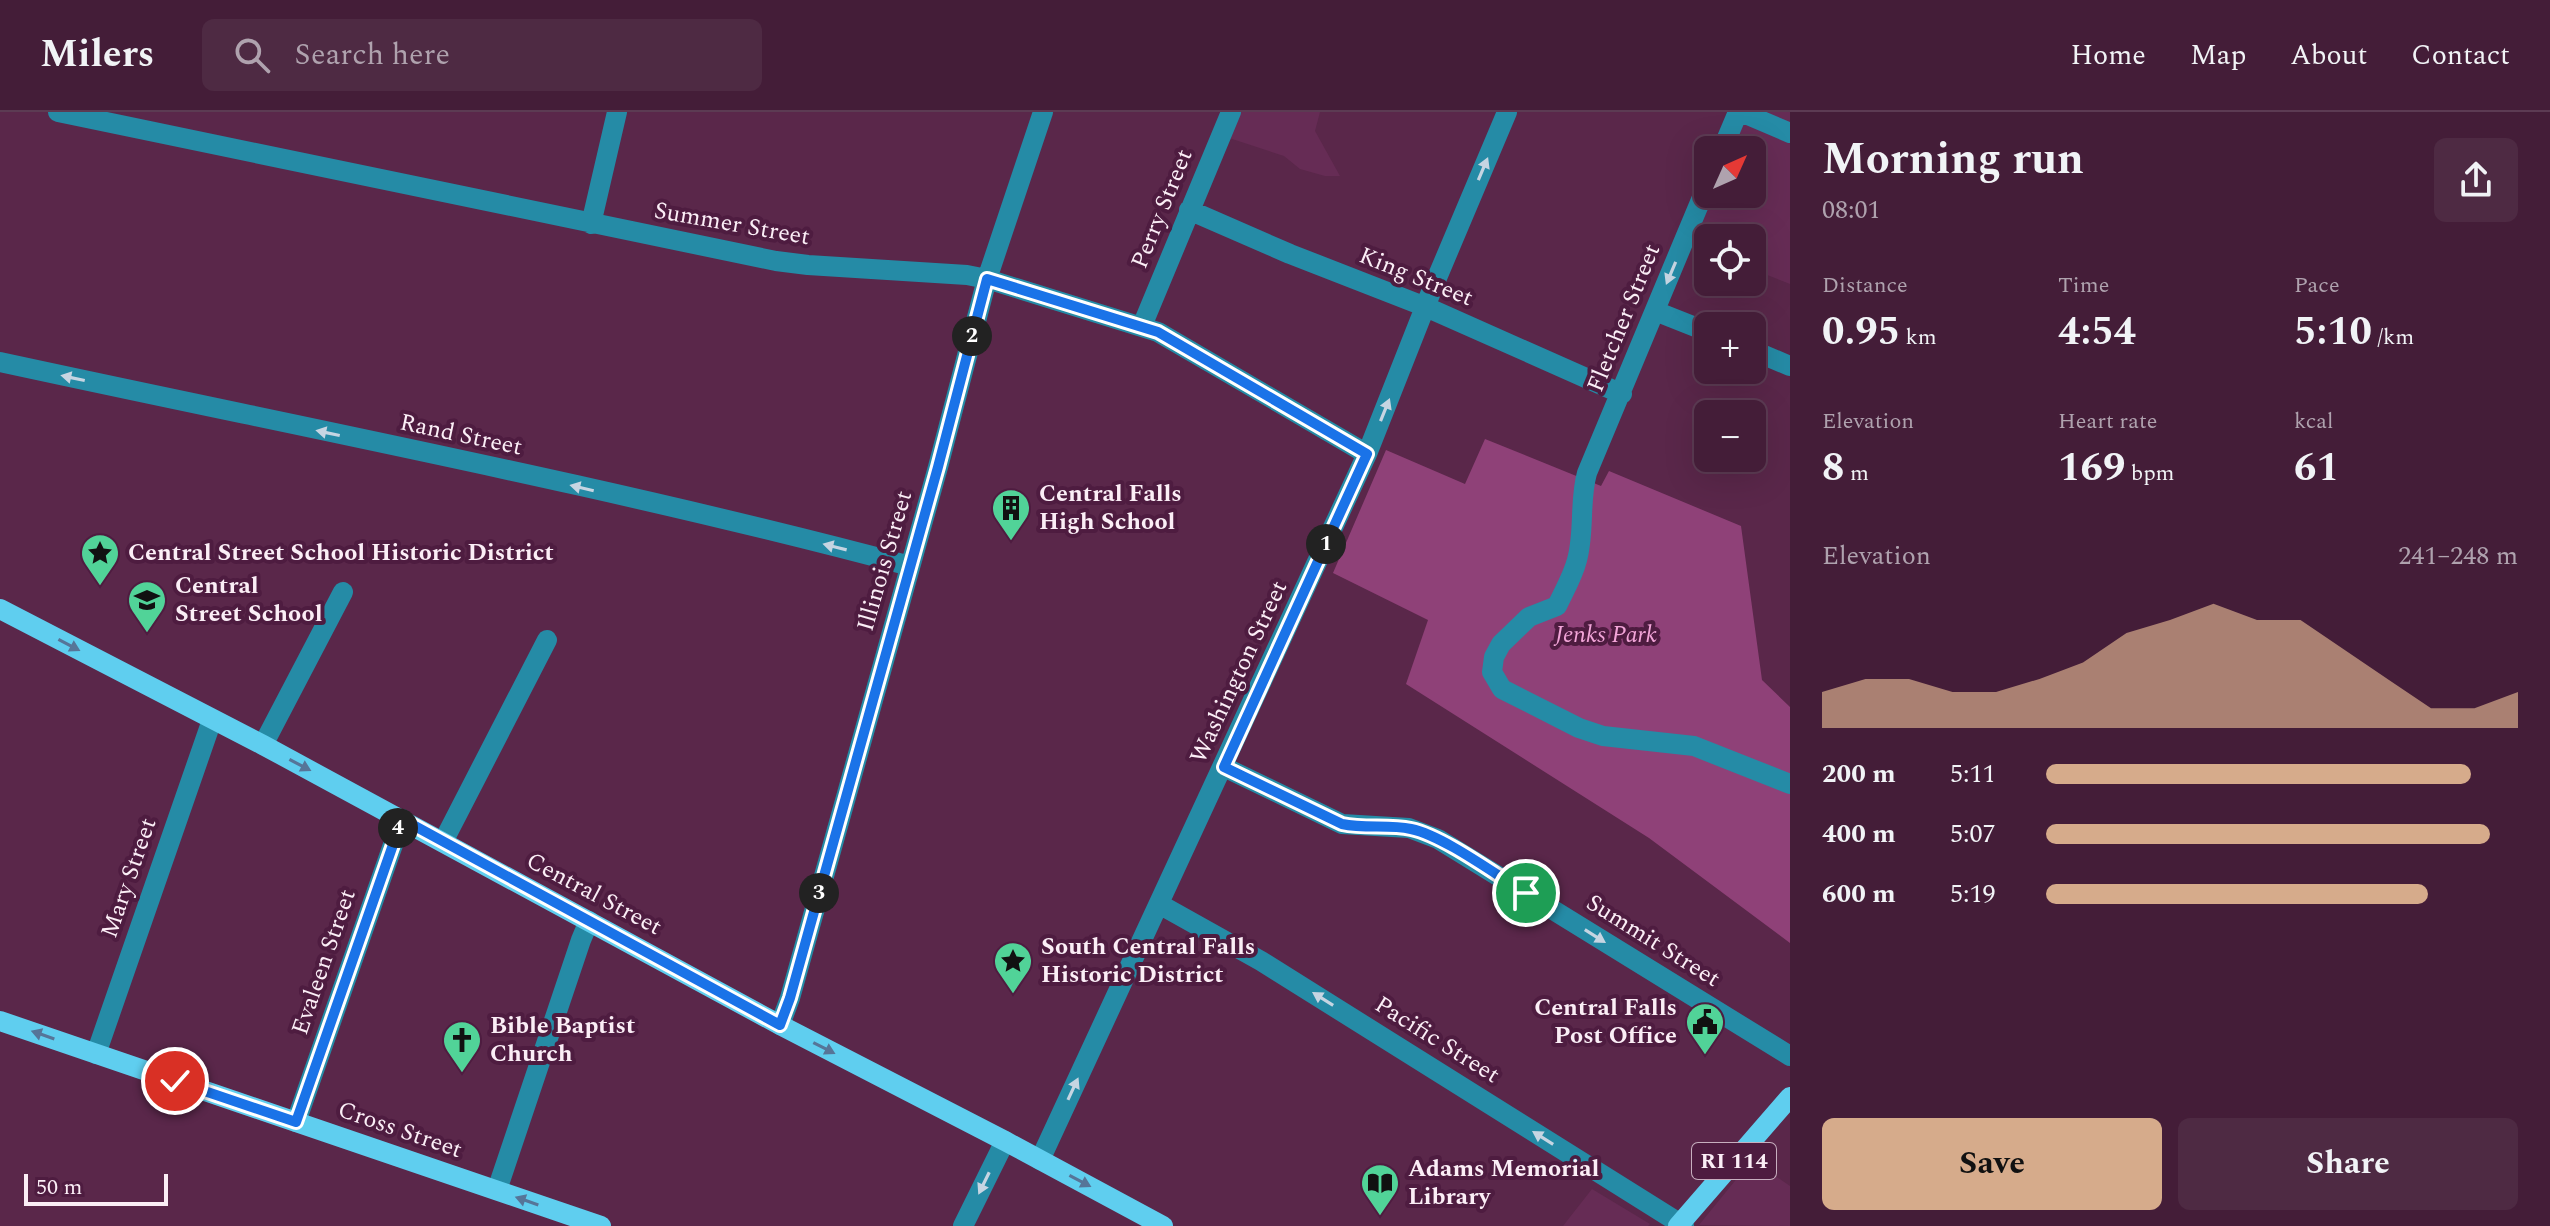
<!DOCTYPE html>
<html lang="en">
<head>
<meta charset="utf-8">
<style>
	body { margin:0; font-family:Spectral,serif; background:#4e2a43; color:#f1f3f6; height:100vh; display:flex; flex-direction:column; font-size:30px; white-space:nowrap }
	* { box-sizing:border-box; margin:0 }
	p { font-size:26px; color:#afa2ae }
	.icon { flex:none; width:44px; height:44px; fill:none; stroke:currentColor; stroke-width:2; stroke-linecap:round; stroke-linejoin:round }
	.map { position:relative; flex:1; overflow:hidden }
	.side { display:flex; flex-direction:column; background:#441d38; width:760px }
	.side>* { flex:none }
	.needle { width:52px; rotate:45deg }
	.controls { position:absolute; left:1694px; top:24px; display:grid; gap:16px }
	.controls a { display:grid; place-items:center; width:72px; height:72px; border-radius:12px; background:#441d38; box-shadow:0 8px 32px #0002,0 0 0 2px #5c3b53; font-size:40px }
	.scale { position:absolute; left:24px; bottom:20px; width:144px; box-sizing:border-box; padding-left:8px; border:4px solid #fbeef6; border-top:0; font-size:22px; line-height:28px; white-space:nowrap; color:#fbeef6; -webkit-text-stroke:6px #4e1c40; paint-order:stroke }
	.pin { position:absolute; display:grid; place-items:center; width:68px; height:68px; color:#fff; margin:-34px; border:4px solid #fff; border-radius:50%; box-shadow:0 2px 8px #0007 }
	.km { position:absolute; width:40px; height:40px; margin:-20px; border-radius:50%; background:#222; color:#fff; font-size:22px; line-height:40px; text-align:center }
	.round { display:grid; place-items:center; flex:none; width:84px; height:84px; border-radius:12px; background:#4e2a43 }
	.headline { display:flex; align-items:center; justify-content:space-between; height:136px; padding:0 32px }
	h1 { font-size:44px; font-weight:700; line-height:60px }
	.figures { display:grid; grid-template-columns:repeat(3,1fr); gap:12px; height:136px; padding:8px 32px }
	.figures div { display:grid; align-content:center }
	.figures b { font-size:40px; font-weight:700 }
	.figures small { font-size:22px; font-weight:400 }
	.figures p { font-size:22px }
	.chart { height:224px; padding:16px 32px }
	.chart p { display:flex; justify-content:space-between }
	.chart svg { width:100%; height:144px; margin-top:8px; fill:#d6ab8b; opacity:.7 }
	.primary-button { display:flex; gap:16px; margin-top:auto; padding:16px 32px }
	.primary-button a { flex:1; height:92px; border-radius:12px; background:#d6ab8b; color:#111; font-size:32px; font-weight:700; line-height:92px; text-align:center }
	.primary-button a+a { background:#4e2a43; color:#f1f3f6 }
	ul { padding:0 32px; list-style:none; font-size:26px }
	li { display:grid; grid-template-columns:128px 96px 1fr; align-items:center; height:60px }
	li i { height:20px; border-radius:10px; background:#d6ab8b }
	header { display:flex; align-items:center; gap:48px; box-sizing:border-box; height:112px; padding:0 40px; background:#441d38; border-bottom:2px solid #5c3b53 }
	header strong { font-size:38px }
	nav { display:flex; gap:44px; margin-inline-start:auto; font-size:28px }
	.search { width:560px; height:72px; background:#4e2a43; display:flex; align-items:center; gap:20px; box-sizing:border-box; padding:0 28px; border-radius:12px; color:#afa2ae; font-size:30px }
	main { display:flex; flex:1; min-height:0 }
	.map>svg:first-child { display:block }
	.built { fill:#662c55 }
	.green { fill:#8f4178 }
	.lines { fill:none; stroke-linecap:round; stroke-linejoin:round }
	.minor { stroke:#258ba6; stroke-width:20 }
	.major { stroke:#5fceef; stroke-width:20 }
	.oneway { fill:#c6d5e2 }
	.oneway2 { fill:#567598 }
	.route-casing { stroke:#fff; stroke-width:16 }
	.route { stroke:#1a73e8; stroke-width:10 }
	.labels { text-anchor:middle; dominant-baseline:central; stroke-width:8; stroke-linejoin:round; paint-order:stroke }
	.shield { fill:#4e1c40; stroke:#c7afbf; stroke-width:2 }
	.shield-label { font-size:22px; font-weight:bold; fill:#fbeef6 }
	.street-label { font-size:24px; fill:#fbeef6; stroke:#4e1c40 }
	.poi-label { font-size:24px; font-weight:bold; fill:#fbeef6; stroke:#4e1c40; text-anchor:start }
	.park-label { font-size:24px; font-style:italic; fill:#f3a5d9; stroke:#4e1c40 }
</style>
</head>
<body>
<header>
<strong>Milers</strong>
<div class="search"><svg class="icon" aria-label="search" viewBox="0 0 24 24"><circle cx="10" cy="10" r="6"/><path d="M15 15l6 6"/></svg>Search here</div>
<nav><a>Home</a><a>Map</a><a>About</a><a>Contact</a></nav>
</header>
<main>
<div class="map">
<svg width="1790" height="1114" viewBox="0 0 1790 1114">
	<rect width="100%" height="100%" fill="#5a274a"/>
	<path class="built" d="M1230,0H1320L1315,19L1340,64H1325L1300,57L1284,44L1223,24Z
		M1738,0H1790V172L1752,157V126H1708V140L1687,131L1708,82H1752V38H1722Z
		M1752,1048L1790,1074V1114L1699,1113Z
		M1592,1077L1650,1112L1648,1114H1563Z"/>
	<path class="green" d="M1485,327L1601,374L1609,359L1741,414L1762,568L1790,595V831L1649,726L1406,572L1428,508L1333,461L1386,338L1465,372Z"/>
	<g class="lines">
		<path class="minor" d="M58,0L776,149L808,153L967,163L987,167L1158,220L1367,342
			M1741,0L1790,21
			M1722,38L1738,0
			M1708,71L1587,361C1579,389 1585,419 1577,448C1573,464 1564,479 1557,494L1529,505L1501,532L1494,545L1492,560L1502,577L1579,616L1603,624L1694,634L1790,672
			M1189,98L1290,142L1426,195L1622,282
			M591,112L617,0
			M1655,199L1708,220
			M1142,214L1231,0
			M1752,238L1790,254
			M0,250C304,316 610,374 910,454
			M263,633L343,480
			M1224,655L1342,712L1409,716L1438,727L1790,944
			M443,730L547,528
			M1159,792L1261,849L1684,1114
			M780,913L790,886L938,355L987,167L1043,0
			M96,942L212,608
			M296,1010L402,707
			M1040,1048L1367,342L1431,180L1507,0
			M497,1078L581,828L589,809
			M963,1114L1005,1029"/>
		<path class="major" d="M0,497L263,633L780,913L1005,1029L1163,1114
			M0,909L601,1114
			M1678,1114L1790,985"/>
	</g>
	<defs><path id="oneway-solid" d="M-6-.8H1V-3.2L6.5 0L1 3.2V.8H-6Z" transform="scale(2)"/></defs>
	<g class="oneway">
		<use href="#oneway-solid" transform="translate(1483 57) rotate(-67)"/>
		<use href="#oneway-solid" transform="translate(1671 161) rotate(113)"/>
		<use href="#oneway-solid" transform="translate(73 266) rotate(-168)"/>
		<use href="#oneway-solid" transform="translate(1385 298) rotate(-68)"/>
		<use href="#oneway-solid" transform="translate(328 321) rotate(-168)"/>
		<use href="#oneway-solid" transform="translate(582 376) rotate(-167)"/>
		<use href="#oneway-solid" transform="translate(835 435) rotate(-166)"/>
		<use href="#oneway-solid" transform="translate(1595 824) rotate(32)"/>
		<use href="#oneway-solid" transform="translate(1323 887) rotate(-148)"/>
		<use href="#oneway-solid" transform="translate(1073 977) rotate(-65)"/>
		<use href="#oneway-solid" transform="translate(1543 1026) rotate(-148)"/>
		<use href="#oneway-solid" transform="translate(984 1071) rotate(116)"/>
	</g>
	<g class="oneway2">
		<use href="#oneway-solid" transform="translate(69 533) rotate(28)"/>
		<use href="#oneway-solid" transform="translate(300 653) rotate(28)"/>
		<use href="#oneway-solid" transform="translate(43 923) rotate(-161)"/>
		<use href="#oneway-solid" transform="translate(824 936) rotate(27)"/>
		<use href="#oneway-solid" transform="translate(1080 1069) rotate(28)"/>
		<use href="#oneway-solid" transform="translate(527 1089) rotate(-161)"/>
	</g>
	<g class="lines">
		<defs>
			<path id="route" d="M175,969L296,1010L402,707L780,913L790,886L938,355L987,167L1158,220L1367,342L1224,655L1342,712C1365,717 1389,712 1411,717C1444,724 1496,763 1526,781"/>
		</defs>
		<use href="#route" class="route-casing"/>
		<use href="#route" class="route"/>
	</g>
	<defs>
		<symbol id="building-pin" viewBox="-11 -11 22 30"><path d="M0 17L-7.5 6A9.5 9.5 0 1 1 7.5 6Z" fill="#51d398" stroke="#4e1c40"/><path d="M-4-6H4V6H1V3H-1V6H-4ZM-2.5-4.3h1.7v1.8h-1.7ZM.8-4.3h1.7v1.8H.8ZM-2.5-1h1.7V.8h-1.7ZM.8-1h1.7V.8H.8Z" fill="#111"/></symbol>
		<symbol id="sight-pin" viewBox="-11 -11 22 30"><path d="M0 17L-7.5 6A9.5 9.5 0 1 1 7.5 6Z" fill="#51d398" stroke="#4e1c40"/><path d="M0-6L1.8-2.2L6-1.7L2.9 1.2L3.7 5.4L0 3.3L-3.7 5.4L-2.9 1.2L-6-1.7L-1.8-2.2Z" fill="#111"/></symbol>
		<symbol id="school-pin" viewBox="-11 -11 22 30"><path d="M0 17L-7.5 6A9.5 9.5 0 1 1 7.5 6Z" fill="#51d398" stroke="#4e1c40"/><path d="M0-5L7-2L0 1L-7-2ZM-4 1L0 2.5L4 1V4Q0 6-4 4Z" fill="#111"/></symbol>
		<symbol id="civic-pin" viewBox="-11 -11 22 30"><path d="M0 17L-7.5 6A9.5 9.5 0 1 1 7.5 6Z" fill="#51d398" stroke="#4e1c40"/><path d="M-.6-6.5H3V-4.5H.6V-3L4-1V1h2V6H-6V1h2V-1L-.6-3ZM-1.2 2.5V6h2.4V2.5Z" fill="#111"/></symbol>
		<symbol id="church-pin" viewBox="-11 -11 22 30"><path d="M0 17L-7.5 6A9.5 9.5 0 1 1 7.5 6Z" fill="#51d398" stroke="#4e1c40"/><path d="M-1.2-6h2.4v3.5h3.3v2.4h-3.3V6h-2.4V-.1h-3.3v-2.4h3.3Z" fill="#111"/></symbol>
		<symbol id="library-pin" viewBox="-11 -11 22 30"><path d="M0 17L-7.5 6A9.5 9.5 0 1 1 7.5 6Z" fill="#51d398" stroke="#4e1c40"/><path d="M-6-4Q-3-5.5-.7-3.5V5Q-3 3-6 4ZM6-4Q3-5.5 .7-3.5V5Q3 3 6 4Z" fill="#111"/></symbol>
	</defs>
	<g fill-rule="evenodd">
		<use href="#building-pin" x="989" y="374" width="44" height="60"/>
		<use href="#sight-pin" x="78" y="419" width="44" height="60"/>
		<use href="#school-pin" x="125" y="466" width="44" height="60"/>
		<use href="#sight-pin" x="991" y="827" width="44" height="60"/>
		<use href="#civic-pin" x="1683" y="888" width="44" height="60"/>
		<use href="#church-pin" x="440" y="906" width="44" height="60"/>
		<use href="#library-pin" x="1358" y="1049" width="44" height="60"/>
	</g>
	<g class="labels">
		<rect class="shield" x="1692" y="1031" width="84" height="36" rx="6"/>
		<g class="shield-label">
			<text x="1734" y="1049">RI 114</text>
		</g>
		<g class="street-label">
			<text transform="translate(1162 97) rotate(-68)">Perry Street</text>
			<text transform="translate(732 112) rotate(10)">Summer Street</text>
			<text transform="translate(1416 165) rotate(22)">King Street</text>
			<text transform="translate(1624 206) rotate(-68)">Fletcher Street</text>
			<text transform="translate(461 323) rotate(12)">Rand Street</text>
			<text transform="translate(885 449) rotate(-74)">Illinois Street</text>
			<text transform="translate(1239 560) rotate(-65)">Washington Street</text>
			<text transform="translate(129 766) rotate(-71)">Mary Street</text>
			<text transform="translate(594 782) rotate(28)">Central Street</text>
			<text transform="translate(1653 829) rotate(32)">Summit Street</text>
			<text transform="translate(324 850) rotate(-71)">Evaleen Street</text>
			<text transform="translate(1437 928) rotate(32)">Pacific Street</text>
			<text transform="translate(400 1018) rotate(19)">Cross Street</text>
		</g>
		<g class="poi-label">
			<text x="1039" y="382">Central Falls<tspan x="1039" dy="28">High School</tspan></text>
			<text x="128" y="441">Central Street School Historic District</text>
			<text x="175" y="474">Central<tspan x="175" dy="28">Street School</tspan></text>
			<text x="1041" y="835">South Central Falls<tspan x="1041" dy="28">Historic District</tspan></text>
			<text x="1677" y="896" text-anchor="end">Central Falls<tspan x="1677" dy="28">Post Office</tspan></text>
			<text x="490" y="914">Bible Baptist<tspan x="490" dy="28">Church</tspan></text>
			<text x="1408" y="1057">Adams Memorial<tspan x="1408" dy="28">Library</tspan></text>
		</g>
		<g class="park-label">
			<text x="1606" y="523">Jenks Park</text>
		</g>
	</g>
</svg>
<div class="controls">
<a><svg class="needle" viewBox="-14 -14 28 28"><path d="M0-13l5 13h-10z" fill="#e53935"/><path d="M0 13l5-13h-10z" fill="#afa2ae"/></svg></a>
<a><svg class="icon" aria-label="locate" viewBox="0 0 24 24"><circle cx="12" cy="12" r="6"/><path d="M12 2v4M12 18v4M2 12h4M18 12h4"/></svg></a>
<a>+</a>
<a>−</a>
</div>
<div class="scale">50 m</div>
<div class="pin" style="left:1526px;top:781px;background:#1e9e55"><svg class="icon" aria-label="arrive" viewBox="0 0 24 24"><path d="M6 21V4h12l-3 4 3 4H6"/></svg></div>
<div class="pin" style="left:175px;top:969px;background:#d93025"><svg class="icon" aria-label="check" viewBox="0 0 24 24"><path d="M5 12l5 5 9-10"/></svg></div>
<b class="km" style="left:1326px;top:432px">1</b>
<b class="km" style="left:972px;top:224px">2</b>
<b class="km" style="left:819px;top:781px">3</b>
<b class="km" style="left:398px;top:716px">4</b>
</div>
<section class="side">
<div class="headline"><div><h1>Morning run</h1><p>08:01</p></div><a class="round"><svg class="icon" aria-label="share" viewBox="0 0 24 24"><path d="M12 15V3M7 8l5-5 5 5M5 13v7h14v-7"/></svg></a></div>
<div class="figures">
<div><p>Distance</p><b>0.95<small> km</small></b></div>
<div><p>Time</p><b>4:54</b></div>
<div><p>Pace</p><b>5:10<small> /km</small></b></div>
</div>
<div class="figures">
<div><p>Elevation</p><b>8<small> m</small></b></div>
<div><p>Heart rate</p><b>169<small> bpm</small></b></div>
<div><p>kcal</p><b>61</b></div>
</div>
<div class="chart"><p><span>Elevation</span>241–248 m</p>
<svg viewBox="0 0 160 44" preserveAspectRatio="none"><path d="M0 44V33L10 29L20 29L30 33L40 33L50 29L60 24L70 15L80 11L90 6L100 11L110 11L120 20L130 29L140 38L150 38L160 33V44z"/></svg>
</div>
<ul>
<li><b>200 m</b>5:11<i style="width:90%"></i></li>
<li><b>400 m</b>5:07<i style="width:94%"></i></li>
<li><b>600 m</b>5:19<i style="width:81%"></i></li>
</ul>
<div class="primary-button"><a>Save</a><a>Share</a></div>
</section>
</main>
</body>
</html>
